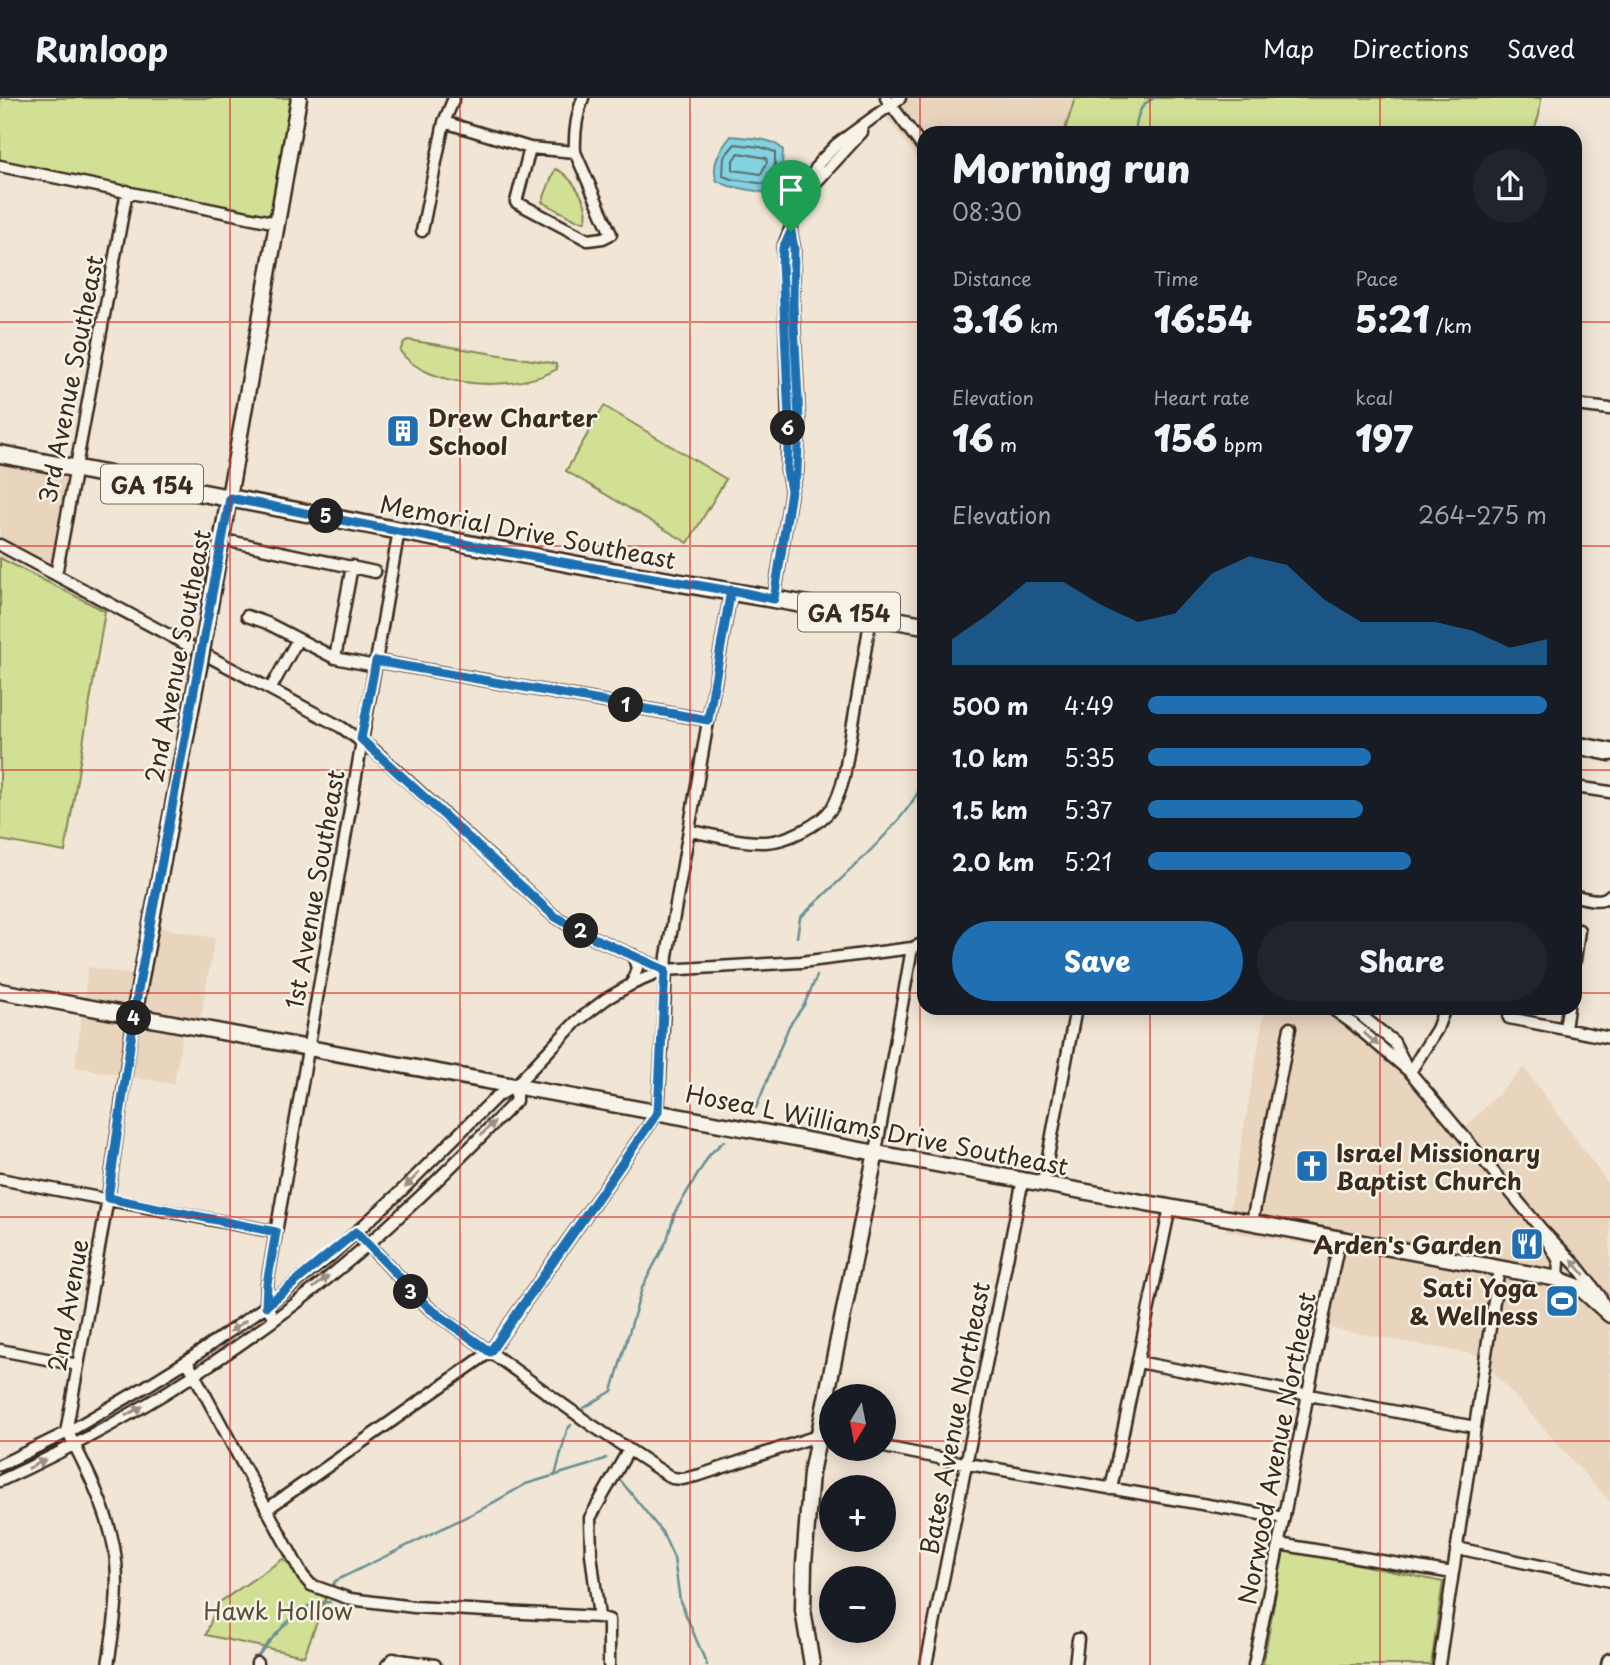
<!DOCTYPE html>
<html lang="en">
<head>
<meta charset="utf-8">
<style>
	body { margin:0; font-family:"Playpen Sans",sans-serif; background:#20242c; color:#f1f3f6; height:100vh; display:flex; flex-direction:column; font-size:26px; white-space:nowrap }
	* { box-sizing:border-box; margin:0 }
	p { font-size:23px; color:#9ea1a6 }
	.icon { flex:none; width:38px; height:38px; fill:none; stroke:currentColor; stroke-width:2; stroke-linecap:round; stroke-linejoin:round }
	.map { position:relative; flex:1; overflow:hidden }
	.details { position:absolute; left:917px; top:28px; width:665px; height:889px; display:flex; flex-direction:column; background:#171b24; border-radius:21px; box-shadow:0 4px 18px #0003 }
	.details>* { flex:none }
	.needle { width:46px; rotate:190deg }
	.buttons { position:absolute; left:819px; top:1286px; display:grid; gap:14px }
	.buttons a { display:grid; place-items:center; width:77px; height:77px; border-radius:50%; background:#171b24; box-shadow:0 4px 18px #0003; font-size:35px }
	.pin { position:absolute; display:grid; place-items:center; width:60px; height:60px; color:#fff; margin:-72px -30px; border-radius:50% 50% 50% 0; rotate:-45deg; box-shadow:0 0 7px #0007 }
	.pin .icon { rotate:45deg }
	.km { position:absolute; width:35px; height:35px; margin:-18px; border-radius:50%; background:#222; color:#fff; font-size:19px; line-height:35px; text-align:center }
	.round { display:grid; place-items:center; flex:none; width:74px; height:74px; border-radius:37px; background:#20242c }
	.headline { display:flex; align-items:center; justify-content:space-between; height:119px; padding:0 35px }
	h1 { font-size:38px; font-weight:800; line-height:52px }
	.figures { display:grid; grid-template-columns:repeat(3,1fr); gap:10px; height:119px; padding:7px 35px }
	.figures div { display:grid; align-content:center }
	.figures b { font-size:35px; font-weight:800 }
	.figures small { font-size:19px; font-weight:400 }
	.figures p { font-size:19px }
	.chart { height:196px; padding:14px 35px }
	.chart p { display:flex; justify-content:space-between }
	.chart svg { width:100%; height:126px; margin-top:7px; fill:#1f6fb2; opacity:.7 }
	.cta { display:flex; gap:14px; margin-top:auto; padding:14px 35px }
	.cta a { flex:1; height:80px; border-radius:42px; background:#1f6fb2; color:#fff; font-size:28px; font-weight:800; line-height:80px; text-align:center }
	.cta a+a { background:#20242c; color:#f1f3f6 }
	ul { padding:0 35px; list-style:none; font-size:23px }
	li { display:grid; grid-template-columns:112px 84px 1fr; align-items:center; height:52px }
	li i { height:18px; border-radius:9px; background:#1f6fb2 }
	header { display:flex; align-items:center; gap:42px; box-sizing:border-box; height:98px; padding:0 35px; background:#171b24; border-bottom:2px solid #363941 }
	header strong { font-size:33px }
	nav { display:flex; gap:38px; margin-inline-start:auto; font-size:24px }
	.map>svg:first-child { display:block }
	.built { fill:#e9d4be }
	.green { fill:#d1e094; stroke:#868559; stroke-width:2 }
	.water { fill:#83d2e0; stroke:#668f92; stroke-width:2 }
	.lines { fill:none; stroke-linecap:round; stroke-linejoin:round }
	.shore { stroke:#586d6c; stroke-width:2 }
	.stream { stroke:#668f92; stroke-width:2.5 }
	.street-casing { stroke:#3b2a1e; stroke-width:15 }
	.secondary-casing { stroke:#3b2a1e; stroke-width:19 }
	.primary-casing { stroke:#3b2a1e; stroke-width:21 }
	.street { stroke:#f7f3e8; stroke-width:10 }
	.secondary { stroke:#f7f3e8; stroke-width:14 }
	.primary { stroke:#f7f3e8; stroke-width:16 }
	.secondary-bridge-casing { stroke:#3b2a1e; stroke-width:19; stroke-linecap:butt }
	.secondary-bridge { stroke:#f7f3e8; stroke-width:14 }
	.oneway { fill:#998e83 }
	.route-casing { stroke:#fff; stroke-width:14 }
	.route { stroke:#1f6fb2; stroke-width:9 }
	.grid { fill:none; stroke:#d62828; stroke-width:2; stroke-opacity:0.55 }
	.labels { text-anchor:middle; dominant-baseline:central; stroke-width:5; stroke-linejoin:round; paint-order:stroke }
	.shield { fill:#f7f3e8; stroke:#73665b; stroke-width:2 }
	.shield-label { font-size:23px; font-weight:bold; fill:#3b2a1e }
	.street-label { font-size:24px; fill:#3b2a1e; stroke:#f7f3e8 }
	.poi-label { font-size:24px; font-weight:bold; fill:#3b2a1e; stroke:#f7f3e8; text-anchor:start }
	.park-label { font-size:24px; fill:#594e36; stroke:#f7f3e8 }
</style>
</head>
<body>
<header>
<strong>Runloop</strong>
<nav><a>Map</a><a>Directions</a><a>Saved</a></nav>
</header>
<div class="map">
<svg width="1610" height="1567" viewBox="0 0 1610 1567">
	<rect width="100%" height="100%" fill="#f1e5d5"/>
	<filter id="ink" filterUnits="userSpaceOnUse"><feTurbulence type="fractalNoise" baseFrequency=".0143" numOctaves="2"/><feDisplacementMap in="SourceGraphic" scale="14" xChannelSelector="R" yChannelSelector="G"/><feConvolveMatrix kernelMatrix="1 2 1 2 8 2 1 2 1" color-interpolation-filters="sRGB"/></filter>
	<g filter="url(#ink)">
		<path class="built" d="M896,0H1075L1064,35H924V70L881,12Z
			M0,361L72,375L52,481L0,458Z
			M151,828L215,840L199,930L184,928L174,986L75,969L88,869L142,879Z
			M1265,910H1320L1401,961L1455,1040L1524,970L1610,1088V1404L1478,1257L1318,1228L1334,1151L1226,1133Z"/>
		<path class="green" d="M0,0H291L269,123L0,64Z
			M1075,0H1541L1539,17L1533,35H1064Z
			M555,71C570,75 593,109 585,123L576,122L542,104Z
			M408,242L551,265L556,266L557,271C519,294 427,292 400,253L404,244Z
			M604,308L726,381L688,445L566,373Z
			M0,460L105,513L65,754L0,742Z
			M1284,1451L1443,1484L1431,1567H1263Z
			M283,1461L326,1500L304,1558L206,1537L217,1506Z"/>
		<path class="water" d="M731,38C747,40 772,39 783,52L782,69L769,92L766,95L729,88L717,83C710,66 721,51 731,38Z"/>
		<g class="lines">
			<path class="shore" d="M735,46L760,49L775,54V67L765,86L731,81L723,78L724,59Z
				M739,55L766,60L767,64L761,76L733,72V62Z"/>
			<path class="stream" d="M1135,35C1137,20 1138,7 1154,0
				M920,643L924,658
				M797,839L800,820C831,789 914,719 924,680
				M756,1010L789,928L804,907L817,878
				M584,1310L612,1293L642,1190L667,1142L675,1114L710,1056L724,1043
				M555,1378L567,1332L571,1327
				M621,1383L662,1434L674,1460L680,1503L707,1567
				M332,1489L335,1483L482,1411L526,1386L592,1366L606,1360
				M256,1561C267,1545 295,1513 313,1506C317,1504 325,1505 330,1504"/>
			<defs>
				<path id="street" d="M886,0L924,51
					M444,24L530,50L575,54C574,35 576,19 583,0
					M530,50L516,104L588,142L603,140L611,136L575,54
					M0,68L277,125
					M808,93L862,34
					M422,133L444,24L454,0
					M1575,307L1610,311
					M791,393L787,372L788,323L783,150L808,85L819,65L837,46L900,0
					M234,444L375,474
					M0,447L341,629L375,653L554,818L583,835L665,872
					M56,477L127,93
					M774,501L791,393L797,374L799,320L793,206L794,150L791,135
					M247,518L267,525L335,560L375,568
					M335,560L352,468
					M376,563L708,622
					M271,590L298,541
					M1575,689L1610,694
					M690,733C714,737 741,745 766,744C787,743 820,727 832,710C838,700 841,690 844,679L871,518
					M1575,798C1586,800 1601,806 1610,797
					M1575,862L1579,832
					M632,886L637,870L633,857
					M1331,910L1352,925L1410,974L1542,1132L1576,1167L1600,1198L1605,1209
					M1352,910L1394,944L1406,968
					M1509,920L1610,940
					M1565,931L1568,910
					M1410,974L1437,931L1445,910
					M876,1054L912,850
					M0,1081L276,1134
					M1043,1085L1076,910
					M1252,1124L1290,930
					M356,1134L429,1210L590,1326L672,1380L683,1381L700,1377L820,1337L831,1339
					M1545,1139L1559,1163L1558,1181
					M275,1221L266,1208L267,1186L399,432
					M0,1252L78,1267
					M187,1263L303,1478L311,1487L350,1501L414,1509L599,1519
					M1138,1264L1475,1329
					M884,1349L974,1367L1284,1420
					M0,1367L68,1334L145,1289L187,1263L266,1208L330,1158L398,1096L496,999L516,987L576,924L606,901L632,886L665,872L801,864L912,850L924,845
					M0,1383C149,1315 291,1221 410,1108C447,1074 481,1038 516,1003V987
					M1111,1391L1170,1109
					M267,1411L490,1254L658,1014L667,858L731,492
					M1279,1446L1453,1475
					M1457,1450L1610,1483
					M108,1567C114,1529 121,1487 114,1449C106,1408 86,1370 68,1334L67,1329L108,1100L134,917
					M257,1567V1565
					M387,1567L393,1561L435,1567
					M609,1567V1522L599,1519L591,1456L590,1420L628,1353
					M926,1567L1023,1081
					M1075,1567L1078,1541
					M1254,1567C1284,1425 1309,1282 1340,1140
					M1439,1567L1499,1170"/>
				<path id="secondary" d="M205,536L299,0
					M0,893L1558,1181L1579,1189L1610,1217
					M134,917L199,569
					M812,1567L803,1512L804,1466L811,1375L876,1054
					M1609,1567L1610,1563"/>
				<path id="primary" d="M0,356L588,469L924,527
					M1575,647L1610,654"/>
			</defs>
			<use href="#street" class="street-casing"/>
			<use href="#secondary" class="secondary-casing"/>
			<use href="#primary" class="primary-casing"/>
			<use href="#street" class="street"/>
			<use href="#secondary" class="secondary"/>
			<use href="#primary" class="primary"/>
			<defs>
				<path id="secondary-bridge" d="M199,569L205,536"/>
			</defs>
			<use href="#secondary-bridge" class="secondary-bridge-casing"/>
			<use href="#secondary-bridge" class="secondary-bridge"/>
		</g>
		<defs><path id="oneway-solid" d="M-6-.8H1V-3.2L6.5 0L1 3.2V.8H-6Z" transform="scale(1.75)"/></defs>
		<g class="oneway">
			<use href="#oneway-solid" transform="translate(1371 941) rotate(41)"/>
			<use href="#oneway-solid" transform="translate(488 1030) rotate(-45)"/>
			<use href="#oneway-solid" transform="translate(412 1082) rotate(135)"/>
			<use href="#oneway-solid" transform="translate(1578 1169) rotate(-129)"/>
			<use href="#oneway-solid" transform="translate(321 1184) rotate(-38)"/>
			<use href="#oneway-solid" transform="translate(238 1228) rotate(145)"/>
			<use href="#oneway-solid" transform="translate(134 1313) rotate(-29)"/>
			<use href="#oneway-solid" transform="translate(37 1366) rotate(-27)"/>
		</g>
	</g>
	<g class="lines" filter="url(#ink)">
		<defs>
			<path id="route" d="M791,134L794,150L793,206L799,320L797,374L791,393L774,501L731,492L708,622L376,563L361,641L554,818L583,835L665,872L658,1014L490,1254L429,1210L356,1134L266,1208L267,1186L276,1134L108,1100L139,886L230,400C350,424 470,448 590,469C651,480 713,489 774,501L791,393L787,372L789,323L782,165L783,150L791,134"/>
		</defs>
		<use href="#route" class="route-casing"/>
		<use href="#route" class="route"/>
	</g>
	<path class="grid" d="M230,0V1567M460,0V1567M690,0V1567M920,0V1567M1150,0V35M1380,0V35M0,224H924M1575,224H1610M0,448H924M1575,448H1610M0,672H924M1575,672H1610M0,895H924M1575,895H1610M1150,910V1567M1380,910V1567M0,1119H1610M0,1343H831M884,1343H1610"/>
	<defs>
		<symbol id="building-square" viewBox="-11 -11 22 22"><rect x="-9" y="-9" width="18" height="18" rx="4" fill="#1f6fb2" stroke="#f7f3e8"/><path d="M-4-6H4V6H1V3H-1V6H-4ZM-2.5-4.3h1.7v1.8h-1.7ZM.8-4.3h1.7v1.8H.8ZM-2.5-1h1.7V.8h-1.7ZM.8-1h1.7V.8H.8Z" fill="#fff"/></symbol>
		<symbol id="church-square" viewBox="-11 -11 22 22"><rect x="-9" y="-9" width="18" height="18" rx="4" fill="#1f6fb2" stroke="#f7f3e8"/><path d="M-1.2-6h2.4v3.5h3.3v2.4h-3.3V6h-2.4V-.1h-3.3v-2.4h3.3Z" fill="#fff"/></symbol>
		<symbol id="restaurant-square" viewBox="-11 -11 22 22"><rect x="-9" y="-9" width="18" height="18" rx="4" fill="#1f6fb2" stroke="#f7f3e8"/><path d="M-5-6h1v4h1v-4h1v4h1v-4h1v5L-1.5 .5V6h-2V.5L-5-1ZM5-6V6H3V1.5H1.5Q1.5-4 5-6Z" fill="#fff"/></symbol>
		<symbol id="stadium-square" viewBox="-11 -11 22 22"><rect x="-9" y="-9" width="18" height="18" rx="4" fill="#1f6fb2" stroke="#f7f3e8"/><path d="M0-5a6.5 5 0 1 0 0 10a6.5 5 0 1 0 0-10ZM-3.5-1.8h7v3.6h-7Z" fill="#fff"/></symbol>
	</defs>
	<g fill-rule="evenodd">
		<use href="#building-square" x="384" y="314" width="38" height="38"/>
		<use href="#church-square" x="1293" y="1049" width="38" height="38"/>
		<use href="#restaurant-square" x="1508" y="1127" width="38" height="38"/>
		<use href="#stadium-square" x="1543" y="1184" width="38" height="38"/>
	</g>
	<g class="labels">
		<g class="shield">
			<rect x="101" y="366.5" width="102" height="39" rx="5"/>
			<rect x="798" y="494.5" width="102" height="39" rx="5"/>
		</g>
		<g class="shield-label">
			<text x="152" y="386">GA 154</text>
			<text x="849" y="514">GA 154</text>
		</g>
		<g class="street-label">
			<text transform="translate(70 281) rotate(-79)">3rd Avenue Southeast</text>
			<text transform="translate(528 433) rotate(11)">Memorial Drive Southeast</text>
			<text transform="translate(177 558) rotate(-79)">2nd Avenue Southeast</text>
			<text transform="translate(314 791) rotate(-80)">1st Avenue Southeast</text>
			<text transform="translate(877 1031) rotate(11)">Hosea L Williams Drive Southeast</text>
			<text transform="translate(67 1207) rotate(-80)">2nd Avenue</text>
			<text transform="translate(954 1320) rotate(-79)">Bates Avenue Northeast</text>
			<text transform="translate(1276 1350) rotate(-79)">Norwood Avenue Northeast</text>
		</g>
		<g class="poi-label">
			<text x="428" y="319">Drew Charter<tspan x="428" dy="28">School</tspan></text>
			<text x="1336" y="1054">Israel Missionary<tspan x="1336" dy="28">Baptist Church</tspan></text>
			<text x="1502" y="1146" text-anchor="end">Arden's Garden</text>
			<text x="1538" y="1189" text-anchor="end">Sati Yoga<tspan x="1538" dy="28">&amp; Wellness</tspan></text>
		</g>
		<g class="park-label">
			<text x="278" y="1512">Hawk Hollow</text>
		</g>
	</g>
</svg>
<div class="buttons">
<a><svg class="needle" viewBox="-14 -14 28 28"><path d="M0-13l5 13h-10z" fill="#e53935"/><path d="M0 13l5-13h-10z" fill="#9ea1a6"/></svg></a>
<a>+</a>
<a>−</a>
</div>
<div class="pin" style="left:791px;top:134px;background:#1e9e55"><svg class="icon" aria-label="arrive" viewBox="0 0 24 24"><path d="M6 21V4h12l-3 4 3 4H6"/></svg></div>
<b class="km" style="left:626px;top:607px">1</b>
<b class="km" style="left:581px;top:833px">2</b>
<b class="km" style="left:411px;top:1194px">3</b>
<b class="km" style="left:134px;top:920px">4</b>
<b class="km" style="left:326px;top:418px">5</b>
<b class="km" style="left:788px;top:330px">6</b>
<section class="details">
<div class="headline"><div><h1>Morning run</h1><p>08:30</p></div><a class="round"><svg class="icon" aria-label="share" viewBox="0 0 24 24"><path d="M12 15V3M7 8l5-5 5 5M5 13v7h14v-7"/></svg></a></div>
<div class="figures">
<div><p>Distance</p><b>3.16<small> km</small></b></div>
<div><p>Time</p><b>16:54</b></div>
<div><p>Pace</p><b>5:21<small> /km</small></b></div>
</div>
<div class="figures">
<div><p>Elevation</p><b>16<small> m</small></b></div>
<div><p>Heart rate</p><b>156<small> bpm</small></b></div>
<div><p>kcal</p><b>197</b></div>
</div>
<div class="chart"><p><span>Elevation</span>264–275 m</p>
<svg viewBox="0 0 160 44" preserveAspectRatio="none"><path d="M0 44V35L10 26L20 15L30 15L40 23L50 29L60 26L70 12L80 6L90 9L100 21L110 29L120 29L130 29L140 32L150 38L160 35V44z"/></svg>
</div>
<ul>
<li><b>500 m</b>4:49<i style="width:100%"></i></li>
<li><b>1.0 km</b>5:35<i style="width:56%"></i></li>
<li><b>1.5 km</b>5:37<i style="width:54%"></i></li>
<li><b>2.0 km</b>5:21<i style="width:66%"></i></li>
</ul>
<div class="cta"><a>Save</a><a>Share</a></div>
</section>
</div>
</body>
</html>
